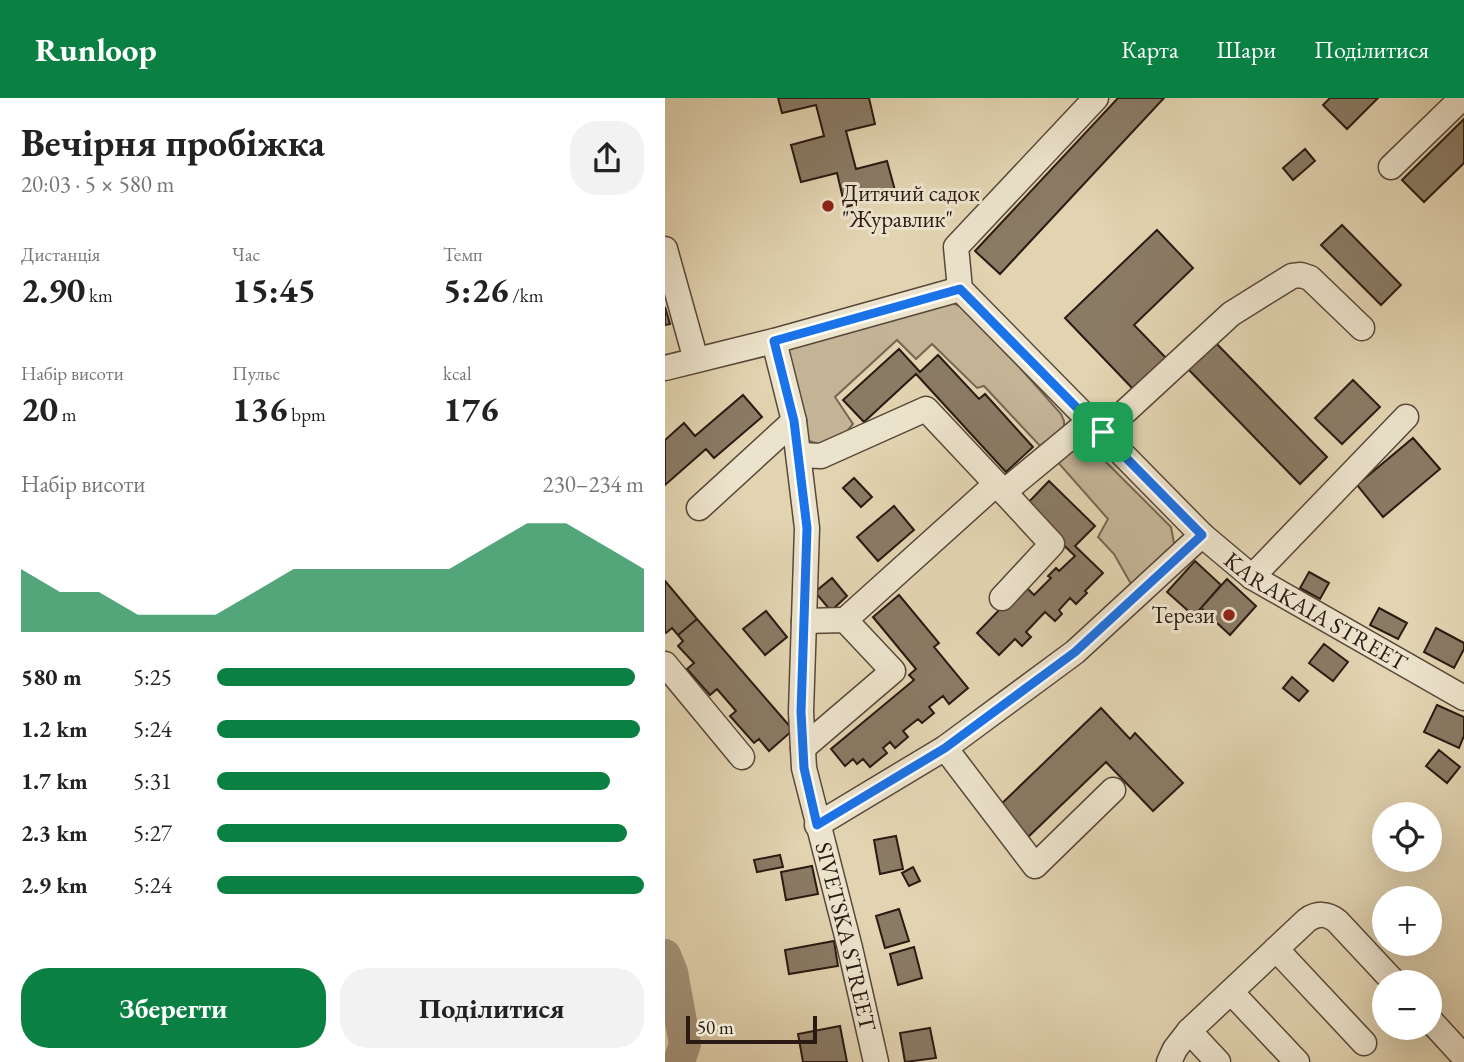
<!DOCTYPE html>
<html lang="uk">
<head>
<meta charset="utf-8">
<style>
	body { margin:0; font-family:"EB Garamond",serif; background:#f2f2f2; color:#222; height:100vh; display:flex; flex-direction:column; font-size:26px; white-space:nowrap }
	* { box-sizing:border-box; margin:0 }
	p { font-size:23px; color:#767676 }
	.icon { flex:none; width:38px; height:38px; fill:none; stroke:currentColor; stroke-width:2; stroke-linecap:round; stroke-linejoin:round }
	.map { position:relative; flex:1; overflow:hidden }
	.details { display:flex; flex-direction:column; background:#fff; width:665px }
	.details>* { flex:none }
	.controls { position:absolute; left:707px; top:704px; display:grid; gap:14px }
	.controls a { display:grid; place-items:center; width:70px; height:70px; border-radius:50%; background:#fff; box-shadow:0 7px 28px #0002; font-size:35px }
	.scale { position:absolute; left:21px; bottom:18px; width:131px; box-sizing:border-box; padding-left:7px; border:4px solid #2a1a13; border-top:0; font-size:19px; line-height:24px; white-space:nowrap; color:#2a1a13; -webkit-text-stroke:5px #ece3cc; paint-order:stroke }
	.pin { position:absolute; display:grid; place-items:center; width:60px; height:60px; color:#fff; margin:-30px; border-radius:14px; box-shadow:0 4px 10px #0006 }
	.round { display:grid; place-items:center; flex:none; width:74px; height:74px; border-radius:28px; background:#f2f2f2 }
	.summary { display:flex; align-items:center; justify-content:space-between; height:119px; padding:0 21px }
	h1 { font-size:38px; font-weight:700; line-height:52px }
	.stats { display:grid; grid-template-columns:repeat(3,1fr); gap:10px; height:119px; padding:7px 21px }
	.stats div { display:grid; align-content:center }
	.stats b { font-size:35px; font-weight:700 }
	.stats small { font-size:19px; font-weight:400 }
	.stats p { font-size:19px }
	.chart { height:196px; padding:14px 21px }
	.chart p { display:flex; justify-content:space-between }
	.chart svg { width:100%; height:126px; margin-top:7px; fill:#0b8043; opacity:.7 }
	.action { display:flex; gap:14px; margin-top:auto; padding:14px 21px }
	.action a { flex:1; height:80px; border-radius:28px; background:#0b8043; color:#fff; font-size:28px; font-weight:700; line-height:80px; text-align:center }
	.action a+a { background:#f2f2f2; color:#222 }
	ul { padding:0 21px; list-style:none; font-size:23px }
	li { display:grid; grid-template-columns:112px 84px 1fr; align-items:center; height:52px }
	li i { height:18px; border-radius:9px; background:#0b8043 }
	header { display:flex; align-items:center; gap:42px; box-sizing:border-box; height:98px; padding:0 35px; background:#0b8043; color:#fff }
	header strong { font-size:33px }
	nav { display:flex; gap:38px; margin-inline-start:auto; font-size:24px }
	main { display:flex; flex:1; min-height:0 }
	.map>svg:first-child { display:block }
	.green { fill:#c3b496; stroke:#766754; stroke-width:2 }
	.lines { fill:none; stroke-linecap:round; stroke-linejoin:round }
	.river { stroke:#a3957b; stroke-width:32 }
	.building { fill:#8a7b65; stroke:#2a1a13; stroke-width:2 }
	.minor-casing { stroke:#58483a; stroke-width:27 }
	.minor { stroke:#ece3cc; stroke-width:24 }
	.route-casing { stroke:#fff; stroke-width:14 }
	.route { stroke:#1a73e8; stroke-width:9 }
	.poi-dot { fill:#8f2418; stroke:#ece3cc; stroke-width:2.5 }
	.labels { text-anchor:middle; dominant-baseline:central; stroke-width:6; stroke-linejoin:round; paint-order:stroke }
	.poi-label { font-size:23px; fill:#2a1a13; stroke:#ece3cc; text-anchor:start }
	.street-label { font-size:23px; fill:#2a1a13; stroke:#ece3cc }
</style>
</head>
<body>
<header>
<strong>Runloop</strong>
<nav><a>Карта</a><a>Шари</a><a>Поділитися</a></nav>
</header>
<main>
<section class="details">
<div class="summary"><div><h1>Вечірня пробіжка</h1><p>20:03 · 5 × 580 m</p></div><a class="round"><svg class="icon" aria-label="share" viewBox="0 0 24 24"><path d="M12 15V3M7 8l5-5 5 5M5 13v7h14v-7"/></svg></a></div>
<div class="stats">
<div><p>Дистанція</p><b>2.90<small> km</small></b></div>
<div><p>Час</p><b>15:45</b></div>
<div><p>Темп</p><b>5:26<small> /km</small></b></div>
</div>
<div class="stats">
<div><p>Набір висоти</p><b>20<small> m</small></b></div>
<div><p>Пульс</p><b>136<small> bpm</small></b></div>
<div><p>kcal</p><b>176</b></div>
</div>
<div class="chart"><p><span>Набір висоти</span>230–234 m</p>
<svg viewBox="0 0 160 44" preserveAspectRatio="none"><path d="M0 44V22L10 30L20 30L30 38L40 38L50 38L60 30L70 22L80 22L90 22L100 22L110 22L120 14L130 6L140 6L150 14L160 22V44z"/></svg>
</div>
<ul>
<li><b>580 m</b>5:25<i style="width:98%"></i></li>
<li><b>1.2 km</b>5:24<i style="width:99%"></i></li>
<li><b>1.7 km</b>5:31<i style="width:92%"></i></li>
<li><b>2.3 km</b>5:27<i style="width:96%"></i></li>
<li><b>2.9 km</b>5:24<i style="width:100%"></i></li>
</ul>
<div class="action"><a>Зберегти</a><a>Поділитися</a></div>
</section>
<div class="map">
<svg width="799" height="964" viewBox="0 0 799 964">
	<rect width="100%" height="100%" fill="#e2d4b1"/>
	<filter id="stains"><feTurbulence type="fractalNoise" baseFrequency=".00286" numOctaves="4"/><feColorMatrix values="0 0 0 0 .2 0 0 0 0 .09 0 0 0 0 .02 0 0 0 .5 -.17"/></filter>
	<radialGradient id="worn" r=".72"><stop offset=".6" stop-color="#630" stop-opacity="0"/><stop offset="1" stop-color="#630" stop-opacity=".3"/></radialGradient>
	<path class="green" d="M285,204L297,209L310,219L396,316L399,323V330L375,348L319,288L312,290L267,246L251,261L232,242L170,299L188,326L179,337L157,347L141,342L120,247Z
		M419,342L506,429L510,450L466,486L449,456L433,439L443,421L390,361Z"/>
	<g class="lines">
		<path class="river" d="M0,857L7,874L20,946L14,964"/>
	</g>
	<path class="building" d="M113,0H204L210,26L181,33L191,71L222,63L231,96L180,109L172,75L136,84L126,47L159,38L151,7L117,15Z
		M453,0H499L335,176L310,153Z
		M665,0H713L682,31L658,7Z
		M799,21V65L759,104L737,82Z
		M640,51L650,63L628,82L618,70Z
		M677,127L736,187L716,207L656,147Z
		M492,132L528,170L469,227L502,261L469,292L400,220Z
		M0,209L5,226L0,227Z
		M548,242L662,359L635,386L521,269Z
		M234,251L255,274L273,257L314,301L320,296L368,349L341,374L251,276L199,324L178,302Z
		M688,282L715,309L677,346L650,320Z
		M78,297L97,319L49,360L41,351L0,387V342L19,325L30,338Z
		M748,340L775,371L718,419L692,387Z
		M189,380L207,399L196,409L178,390Z
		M384,383L430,428L410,448L438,475L420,493L422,495L411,506L405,500L394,512L397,516L390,523L380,514L361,534L366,539L357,548L350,541L334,557L312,535L338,508L362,490L369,497L386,480L383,478L391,470L394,473L410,458L359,409Z
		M229,408L249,432L213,463L192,439Z
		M530,463L556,487L529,518L502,494Z
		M644,474L664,485L655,501L635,490Z
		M167,480L182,498L166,513L150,494Z
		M562,481L591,508L565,537L536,510Z
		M0,483L32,521L13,537L7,530L1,535L0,534Z
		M234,497L274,545L269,549L303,590L284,606L278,598L264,609L269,615L257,625L253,621L238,633L243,639L230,650L225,644L218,650L222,655L205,669L198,661L192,666L188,661L180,668L166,651L249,582L244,577L251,571L208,519Z
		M714,510L742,525L733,541L705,527Z
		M101,513L122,539L100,557L78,531Z
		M32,521L128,632L104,653L94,641L89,645L65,618L71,613L52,591L45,597L22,571L29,565L13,548L18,543L13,537Z
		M771,530L799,545V551L789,570L759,554Z
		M659,546L683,564L668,583L644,565Z
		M627,579L643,593L634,603L618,590Z
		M772,607L799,619V638L794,650L759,634Z
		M436,610L465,641L470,635L518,685L488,713L441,664L360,742L331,711Z
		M774,652L795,669L782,685L761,668Z
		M231,738L238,771L215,776L209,742Z
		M115,757L118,769L92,774L89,762Z
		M147,768L153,796L121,802L116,774Z
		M248,769L255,783L244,788L237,775Z
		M234,811L244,843L220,850L211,818Z
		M169,843L173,868L124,876L120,852Z
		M249,849L257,880L233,887L225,856Z
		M175,928L182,964H138L133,936Z
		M265,930L271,960L240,964L235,935Z"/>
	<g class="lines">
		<defs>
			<g id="minor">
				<path d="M726,69L797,0"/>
				<path d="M0,151L31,262"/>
				<path d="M295,191L291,149L431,0"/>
				<path id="s1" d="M109,243L129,323L142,430L136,614L139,670L185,850L211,964"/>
				<path id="s2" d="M0,270L109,243L295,191L537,437L587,479L799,600"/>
				<path d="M438,334L566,216L627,178L636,177L645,180L697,230"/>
				<path d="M134,357L156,358L261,311L339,394"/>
				<path d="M34,410L129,323"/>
				<path d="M587,479L741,319"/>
				<path d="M337,500L387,446L339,394L426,322"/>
				<path d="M180,522L331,386"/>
				<path d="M0,566L77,659"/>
				<path d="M138,650L228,573L180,522L139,523"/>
				<path d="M280,650L370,768L448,692"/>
				<path d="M152,727L280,650L410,554L537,437"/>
				<path d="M611,851L699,945"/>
				<path d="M566,894L632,964"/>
				<path d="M765,922L799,959"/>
				<path d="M524,933L553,964"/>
				<path d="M504,964L510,951L524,933L642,822C652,815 662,815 672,823L729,884"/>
			</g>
		</defs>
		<use href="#minor" class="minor-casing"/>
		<use href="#minor" class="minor"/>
	</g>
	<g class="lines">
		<defs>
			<path id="route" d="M295,191L537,437L410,554L280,650L152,727L139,670L136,614L142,430L129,323L109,243Z"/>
		</defs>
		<use href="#route" class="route-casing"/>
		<use href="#route" class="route"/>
	</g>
	<g class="poi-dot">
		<circle cx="163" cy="108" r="7"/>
		<circle cx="564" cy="517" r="7"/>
	</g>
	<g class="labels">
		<g class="poi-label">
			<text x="177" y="95">Дитячий садок<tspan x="177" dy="26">"Журавлик"</tspan></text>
			<text x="550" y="517" text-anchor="end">Терези</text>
		</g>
		<g class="street-label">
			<text stroke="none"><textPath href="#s2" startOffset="788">KARAKAIA STREET</textPath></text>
			<text stroke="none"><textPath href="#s1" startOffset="604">SIVETSKA STREET</textPath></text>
		</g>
	</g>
	<rect width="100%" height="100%" filter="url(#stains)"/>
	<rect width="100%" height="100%" fill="url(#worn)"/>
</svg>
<div class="controls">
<a><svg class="icon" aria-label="locate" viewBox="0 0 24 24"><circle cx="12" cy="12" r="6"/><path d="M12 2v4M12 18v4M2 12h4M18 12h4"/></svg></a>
<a>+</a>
<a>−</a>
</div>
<div class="scale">50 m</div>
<div class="pin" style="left:438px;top:334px;background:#1e9e55"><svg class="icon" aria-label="arrive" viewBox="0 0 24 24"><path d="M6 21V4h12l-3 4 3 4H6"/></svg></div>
</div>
</main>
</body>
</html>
